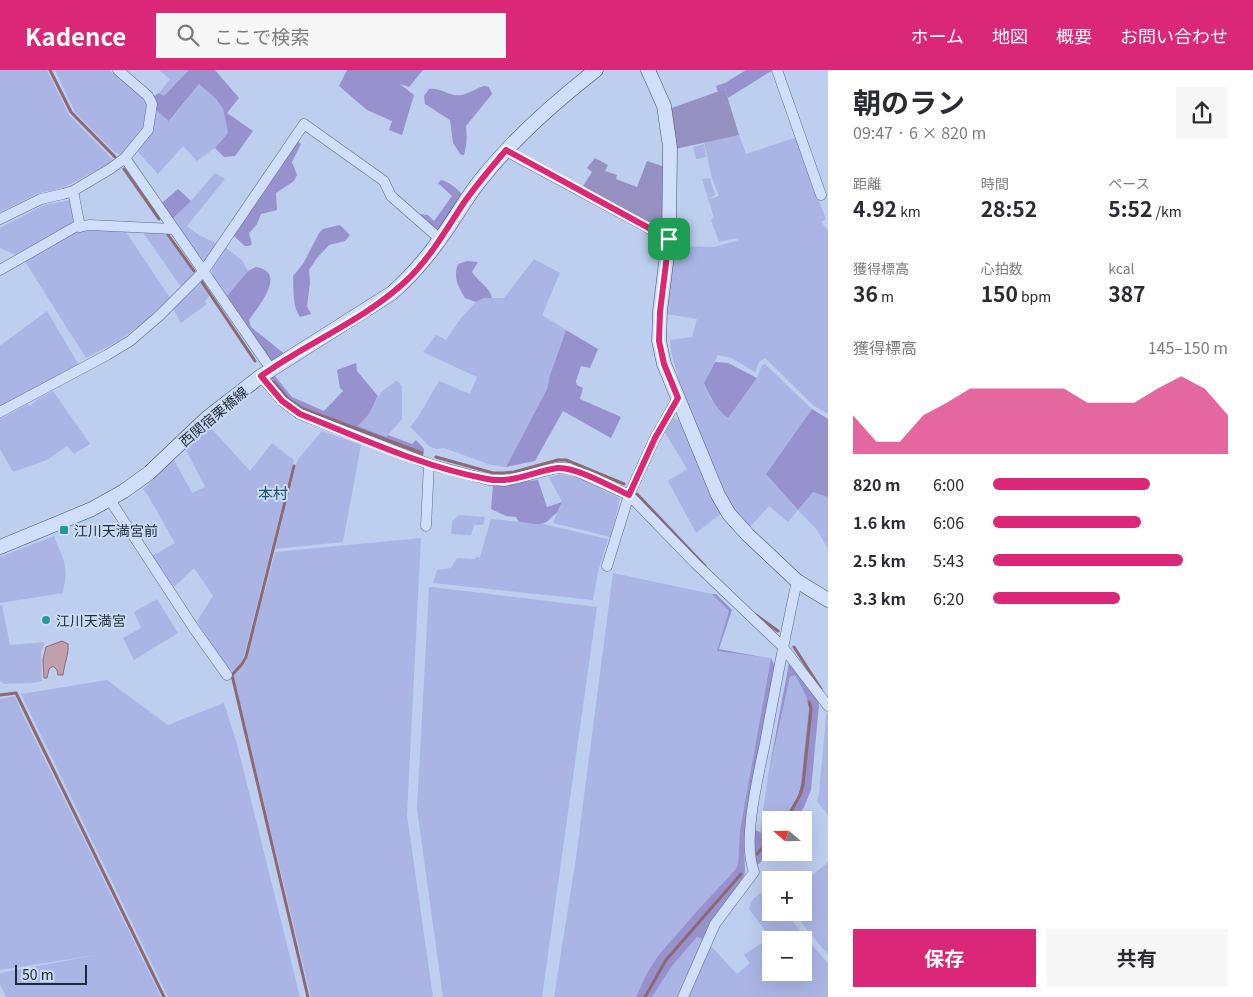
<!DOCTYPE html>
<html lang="ja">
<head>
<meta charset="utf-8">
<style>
	body { margin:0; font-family:Georgia,"Noto Sans JP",serif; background:#f7f7f7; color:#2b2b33; height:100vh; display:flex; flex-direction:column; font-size:19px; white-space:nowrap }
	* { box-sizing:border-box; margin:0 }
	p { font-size:16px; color:#7c7c81 }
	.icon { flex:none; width:28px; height:28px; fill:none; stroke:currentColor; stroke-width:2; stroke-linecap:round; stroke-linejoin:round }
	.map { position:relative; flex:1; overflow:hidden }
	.sheet { display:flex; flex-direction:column; background:#fff; width:425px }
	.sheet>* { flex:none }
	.needle { width:32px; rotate:290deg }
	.fabs { position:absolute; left:762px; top:741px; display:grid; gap:10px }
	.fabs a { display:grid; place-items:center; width:50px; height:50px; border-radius:0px; background:#fff; box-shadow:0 5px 20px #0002; font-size:25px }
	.scale { position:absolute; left:15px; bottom:12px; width:72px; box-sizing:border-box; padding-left:5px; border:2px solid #1b2a36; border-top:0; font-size:14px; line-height:18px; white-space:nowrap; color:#1b2a36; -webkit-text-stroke:4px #cddaf6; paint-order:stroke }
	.pin { position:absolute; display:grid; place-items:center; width:42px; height:42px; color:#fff; margin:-21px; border-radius:10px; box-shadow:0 2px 8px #0006 }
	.round { display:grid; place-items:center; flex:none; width:52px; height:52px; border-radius:0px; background:#f7f7f7 }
	.summary { display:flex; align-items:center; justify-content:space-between; height:85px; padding:0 25px }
	h1 { font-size:28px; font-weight:700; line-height:38px }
	.metrics { display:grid; grid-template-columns:repeat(3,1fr); gap:8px; height:85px; padding:5px 25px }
	.metrics div { display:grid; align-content:center }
	.metrics b { font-size:21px; font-weight:700 }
	.metrics small { font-size:14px; font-weight:400 }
	.metrics p { font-size:14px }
	.chart { height:140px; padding:10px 25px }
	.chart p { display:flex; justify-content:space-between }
	.chart svg { width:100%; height:90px; margin-top:5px; fill:#db2777; opacity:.7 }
	.cta { display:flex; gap:10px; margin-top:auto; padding:10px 25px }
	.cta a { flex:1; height:58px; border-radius:0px; background:#db2777; color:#fff; font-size:20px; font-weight:700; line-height:58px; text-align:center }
	.cta a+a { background:#f7f7f7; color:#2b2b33 }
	ul { padding:0 25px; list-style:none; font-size:16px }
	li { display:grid; grid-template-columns:80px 60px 1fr; align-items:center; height:38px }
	li i { height:12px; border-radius:6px; background:#db2777 }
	header { display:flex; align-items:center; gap:30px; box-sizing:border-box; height:70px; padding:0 25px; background:#db2777; color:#fff }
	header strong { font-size:24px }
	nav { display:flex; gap:28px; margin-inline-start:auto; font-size:18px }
	.search { width:350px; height:45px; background:#f7f7f7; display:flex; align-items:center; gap:12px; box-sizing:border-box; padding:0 18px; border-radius:0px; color:#7c7c81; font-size:19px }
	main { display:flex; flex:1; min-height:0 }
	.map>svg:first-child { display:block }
	.farmland { fill:#aab5e5; fill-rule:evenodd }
	.green { fill:#9791cd }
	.cemetery { fill:#9691c1 }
	.water { fill:#c0a1ab; stroke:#8e6873 }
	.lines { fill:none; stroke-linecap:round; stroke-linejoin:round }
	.stream { stroke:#8e6873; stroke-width:3 }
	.street-casing { stroke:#566e88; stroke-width:11 }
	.secondary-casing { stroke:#395269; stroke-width:15 }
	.street { stroke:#d1defa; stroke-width:10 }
	.secondary { stroke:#d1defa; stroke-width:14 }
	.route-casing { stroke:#fff; stroke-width:10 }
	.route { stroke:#db2777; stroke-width:6 }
	.poi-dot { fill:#249995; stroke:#cddaf6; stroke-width:2 }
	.labels { text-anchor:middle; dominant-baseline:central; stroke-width:4; stroke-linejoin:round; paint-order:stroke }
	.street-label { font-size:14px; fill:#1b2a36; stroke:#cddaf6 }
	.poi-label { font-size:14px; fill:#1b2a36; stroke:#cddaf6; text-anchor:start }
	.neighbourhood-label { font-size:15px; fill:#195765; stroke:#cddaf6 }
</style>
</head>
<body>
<header>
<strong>Kadence</strong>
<div class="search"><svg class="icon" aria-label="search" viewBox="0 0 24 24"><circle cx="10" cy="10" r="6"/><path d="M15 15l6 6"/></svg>ここで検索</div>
<nav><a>ホーム</a><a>地図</a><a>概要</a><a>お問い合わせ</a></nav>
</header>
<main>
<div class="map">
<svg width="828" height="927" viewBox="0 0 828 927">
	<rect width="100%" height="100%" fill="#bdceef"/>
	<path class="farmland" d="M0,0H47L69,45L114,91L63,118L39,123L0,142Z
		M55,0H109L143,28L148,37L146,53L142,60L122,85L114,82L75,42Z
		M160,0H189L164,27L159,23L170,9L160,1Z
		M199,14L216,29L223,39L228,63L215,78L197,91L183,76L158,104L138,82L154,54L157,41L170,51Z
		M739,65L746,84L797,67L806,96L826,149L821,152L828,160V344L814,336L765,288L759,292L755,302L731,288L718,285L704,313L710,328L721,342L728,348L757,308L762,295L765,294L812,339L766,404L798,440L813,422L827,427L828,426V479L817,460L798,440L788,452L769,436L750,457L741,449L742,447L736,441L723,420L715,402L680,315L671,281L670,270L692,267L697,249L667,244L673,176L715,177L739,170L737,168L719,172L711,150L714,148L702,109L710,108L715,125L709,129L719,126L712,108L704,72Z
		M704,74L706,87L696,89L693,77Z
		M215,103L225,109L187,156L199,165L218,174L206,193H202L172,149L191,131Z
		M71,130L75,151L22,184L16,185L0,178V158L44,135Z
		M78,159H124L170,228L143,253L118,271L86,288L24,190Z
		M142,161H163L194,202L186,214L181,217Z
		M226,178L242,190L248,201L226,227L212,207V199Z
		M534,189L560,203L542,245L566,260L550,304L547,319L506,397L491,395L444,378L437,379L430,377L410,357L418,347L439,311L470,324L477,307L423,282L436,265L446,270L461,248L476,232L484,228H504Z
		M201,213L210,225L205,231L207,234L181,253L173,239Z
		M47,241L79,295L0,339V274L1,275Z
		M396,311L399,312L402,317V349L386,367L358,356L369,344L381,322Z
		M53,321L90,374L74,384L67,376L47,390L13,402L0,379V349L28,334L30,336L38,329Z
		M673,348L679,350L714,431L722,443L696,463L668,411L687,399L664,361Z
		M209,356L250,401L272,373L294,390L244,585L240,595L233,601L226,597L197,551L213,526L194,498L174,517L159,495L156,497L150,487L175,473L147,424L143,419L174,390L192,423L205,417L185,378Z
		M322,361L361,375L343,472L275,479L296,394L299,388Z
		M563,404H569L620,428L611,467L553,453L562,432L549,407Z
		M459,445L485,447L483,455H474L471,465L451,464L452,451Z
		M491,449L543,454L608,469L598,502L593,530L433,513L437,500L451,498L457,488L475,489L476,487H480Z
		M54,466L64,491L66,504L63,523L0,533V487Z
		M421,468L407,745L433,927H311L233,605L246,592L275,482Z
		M613,503L712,524L730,540L718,580L771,588L740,760L738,794L735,800L696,842L657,887L646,905L636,927H554L576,788Z
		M432,517L597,537L542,927H443L417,739L429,518Z
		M157,529L178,563L134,590L123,568L141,558L134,542Z
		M2,535L10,575L45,572L41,582L42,611L32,613L5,614L0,611V536Z
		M795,605L806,626L809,637L800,719L796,730L784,750H771V764L767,768L760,762L768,706L790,607Z
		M107,610L168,655L224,633L237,674L300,927H168L21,624Z
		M15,626L22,643L161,927H6L0,915V903L96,885L0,900V629Z
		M828,643V745L817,731L819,724L826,646Z
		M828,792V885L794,843L804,842V812Z
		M766,819L771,825V842L786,843L828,894V927H687L709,874L737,904L750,893L744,885L763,872L761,868L767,863L749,839L753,829ZM771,870H804V902H771Z
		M697,867L703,869L679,927H652L672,896Z"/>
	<path class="green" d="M189,0H215L239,28L227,43L253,61L235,86L224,87L215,78L228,63L223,39L216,29L199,14L169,51L157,41L154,26L159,23L164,26Z
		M347,0H423L409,17L400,14L414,25L402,65L389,60L392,51L367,40L339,16Z
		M746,0H773L728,28L725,19L718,22L716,16L725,13Z
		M484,16L489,17L492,24L466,56C467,66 467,75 464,85H461L453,73L450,50L425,34L424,26L429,19C440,17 450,27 461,25C469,24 476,18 484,16Z
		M297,71L301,74L292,92L297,105L294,111L276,123L277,140L261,144L257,154L249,163L252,174L249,176H245L234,166Z
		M441,110C450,112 458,120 464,126L441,160L434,159L418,144L428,145L434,151L452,126L438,113Z
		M178,119L191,131L172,149L162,133Z
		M340,155L350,165L345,171L329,175L317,188L309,200L310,213L307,236L311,244L300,247C292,236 294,219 293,206L303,194L319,163L323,159Z
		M467,191L478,192L472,202C478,212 489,216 492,228H484L476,232L465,228C458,216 453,208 458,194Z
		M256,197C288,202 258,237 249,250L251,257L286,285L272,293L226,227L248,201Z
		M566,260L598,279L590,298L581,296L576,311L577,315L583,318L580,329L621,347L611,368L563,341L535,391L506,397L547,319L550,305Z
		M715,292L728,293L757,308L728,348C716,339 710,327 704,313Z
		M356,293L357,301L378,326L369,344L358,356L386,367L388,365L412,374L416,370L424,379L423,388L352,363L288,333L268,309L274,305L292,327L324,341L343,321L340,318L337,300Z
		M812,339L828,349V426L827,427L813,422L798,440L766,404Z
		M538,410L547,437L562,432L557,443C552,445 550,451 544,453C538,456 526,452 519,452L516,447L506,446L491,439L493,415Z
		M712,524H716L732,540L719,579L761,587L717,581L729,541Z
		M771,588L775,597L747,752L744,769L745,802L740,818L703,869L697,867L672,896L652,927H636L646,905L657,887L696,842L735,800L738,794L740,760Z
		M789,593L817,627L819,635L811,720L804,737L795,750H784L796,730L800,719L809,637L806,626L795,605L790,607L768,706Z
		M755,760L760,762L767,768L771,764V779L759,794H755L752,783Z"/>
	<path class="cemetery" d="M725,19L739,65L675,79L669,39Z
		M595,88L608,95L605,101L617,105L616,109L637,117L647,91L665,97L662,159L659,160L581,119L592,102L587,98Z"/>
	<path class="water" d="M62,571L68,574C69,584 64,595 63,605H58L57,600L53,596L49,599L47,608H44L43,590L46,577Z"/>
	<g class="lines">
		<path class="stream" d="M50,0L71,42L115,87
			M124,99L159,149
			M166,162L194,201
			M202,212L255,291
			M274,312L288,329L301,338L422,383
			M436,387L493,403H503L514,402L558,390H566L624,414
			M294,396L246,587L242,594L232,605L308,927
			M637,424L705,496
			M756,545L778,561
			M794,577L821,619
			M0,625L16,623L164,927
			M786,750L800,725L803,715L811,639L809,632
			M757,784L771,768
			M645,927L666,890L741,804"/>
		<defs>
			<path id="street" d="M777,0L821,125
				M506,81L669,169
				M125,88L271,299
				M73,121L80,157
				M0,149L41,129L63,124L73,121L110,99L125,88L148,60L152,34L148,26L118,0
				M0,200L75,157L90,155L173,159
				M261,306L282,331L300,344L429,394L489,410L505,411L557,398H569L629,425L695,493L782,576L828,636
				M0,342L107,285L130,271L159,246L203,202L304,54L384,111L391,126L440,169
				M110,430L193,557L227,605
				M426,456L429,394
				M607,496L629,425L655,368L678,328
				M683,927L715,854L754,802C742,770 758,707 765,673C775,619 785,565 797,511"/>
			<path id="secondary" d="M648,0L664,36L670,77L669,169L660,241L659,271L664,294L718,425L729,444L748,465L797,511L828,530
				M0,477L92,439L124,421L149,403L207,348L261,306L392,223C410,207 426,189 440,169C455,149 467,126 483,107C516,66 555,32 596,0"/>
		</defs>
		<use href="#street" class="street-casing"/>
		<use href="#secondary" class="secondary-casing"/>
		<use href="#street" class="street"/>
		<use href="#secondary" class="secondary"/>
	</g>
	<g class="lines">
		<defs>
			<path id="route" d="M506,80L669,169L660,242L659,271L664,294L678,328L655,368L629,425C612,417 576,397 558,398C534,401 512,414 487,409C423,397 361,368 300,344L282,331L261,306C308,272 365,250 407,210C430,188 446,160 463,134C476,115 491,98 506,80Z"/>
		</defs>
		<use href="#route" class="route-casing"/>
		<use href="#route" class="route"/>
	</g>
	<g class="poi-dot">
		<rect x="59" y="455" width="10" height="10" rx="2.5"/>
		<circle cx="46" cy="550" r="5"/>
	</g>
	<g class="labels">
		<g class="street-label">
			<text transform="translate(213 346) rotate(-40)">西関宿栗橋線</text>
		</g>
		<g class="poi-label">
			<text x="74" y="460">江川天満宮前</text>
			<text x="56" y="550">江川天満宮</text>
		</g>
		<g class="neighbourhood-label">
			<text x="273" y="422">本村</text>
		</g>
	</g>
</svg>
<div class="fabs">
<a><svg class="needle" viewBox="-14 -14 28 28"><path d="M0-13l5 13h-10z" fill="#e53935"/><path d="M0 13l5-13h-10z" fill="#7c7c81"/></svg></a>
<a>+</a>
<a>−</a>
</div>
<div class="scale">50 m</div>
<div class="pin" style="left:669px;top:169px;background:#1e9e55"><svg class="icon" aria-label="arrive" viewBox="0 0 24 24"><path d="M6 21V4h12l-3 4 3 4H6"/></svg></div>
</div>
<section class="sheet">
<div class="summary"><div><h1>朝のラン</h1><p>09:47 · 6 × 820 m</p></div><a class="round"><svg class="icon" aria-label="share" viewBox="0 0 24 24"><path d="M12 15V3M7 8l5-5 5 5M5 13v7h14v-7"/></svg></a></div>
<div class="metrics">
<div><p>距離</p><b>4.92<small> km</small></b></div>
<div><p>時間</p><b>28:52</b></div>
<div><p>ペース</p><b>5:52<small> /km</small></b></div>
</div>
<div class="metrics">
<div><p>獲得標高</p><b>36<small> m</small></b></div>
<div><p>心拍数</p><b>150<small> bpm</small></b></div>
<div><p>kcal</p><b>387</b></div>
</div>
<div class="chart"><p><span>獲得標高</span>145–150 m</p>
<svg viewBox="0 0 160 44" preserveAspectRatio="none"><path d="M0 44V25L10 38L20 38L30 25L40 19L50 12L60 12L70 12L80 12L90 12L100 19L110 19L120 19L130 12L140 6L150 12L160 25V44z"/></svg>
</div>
<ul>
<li><b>820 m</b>6:00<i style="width:67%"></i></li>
<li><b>1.6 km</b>6:06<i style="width:63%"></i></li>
<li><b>2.5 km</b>5:43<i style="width:81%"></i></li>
<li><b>3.3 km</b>6:20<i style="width:54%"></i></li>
</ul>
<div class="cta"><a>保存</a><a>共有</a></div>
</section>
</main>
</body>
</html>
